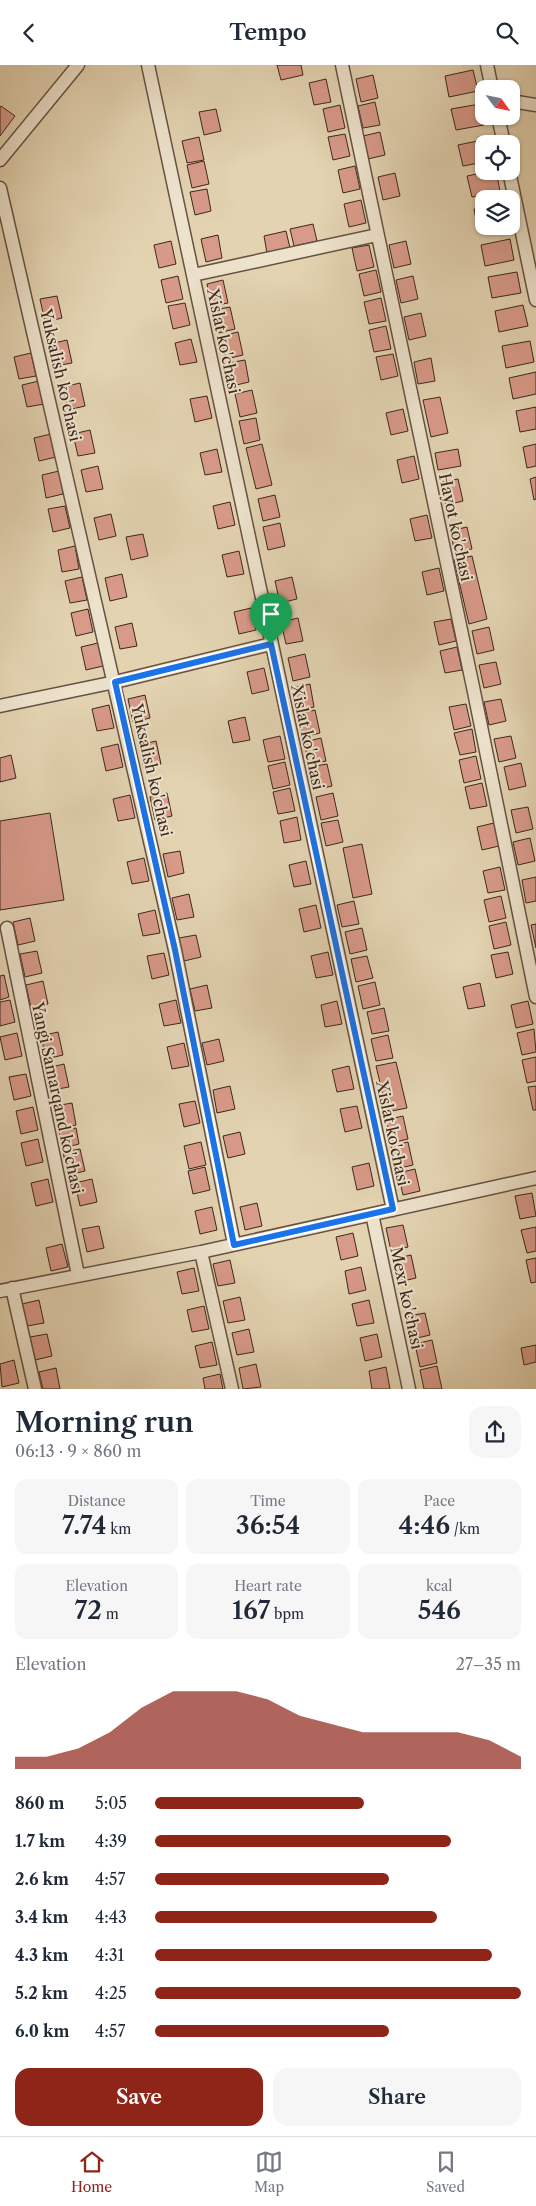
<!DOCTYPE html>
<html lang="en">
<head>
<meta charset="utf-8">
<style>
	body { margin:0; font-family:"Libre Caslon Text",serif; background:#f6f6f7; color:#1f2937; height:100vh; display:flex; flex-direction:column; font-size:19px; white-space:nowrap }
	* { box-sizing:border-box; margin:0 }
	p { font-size:16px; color:#747a83 }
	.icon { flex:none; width:28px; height:28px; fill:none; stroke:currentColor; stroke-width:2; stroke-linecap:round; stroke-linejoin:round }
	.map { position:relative; height:1324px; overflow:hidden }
	.panel { display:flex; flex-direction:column; background:#fff; flex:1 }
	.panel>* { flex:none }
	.needle { width:32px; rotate:123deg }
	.tools { position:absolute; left:475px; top:15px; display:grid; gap:10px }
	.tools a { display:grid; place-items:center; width:45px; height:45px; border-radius:10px; background:#fff; box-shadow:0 1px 4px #0004; font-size:25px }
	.pin { position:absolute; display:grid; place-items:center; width:42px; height:42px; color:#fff; margin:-51px -21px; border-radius:50% 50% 50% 0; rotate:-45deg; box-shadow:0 0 5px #0007 }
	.pin .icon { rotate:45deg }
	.round { display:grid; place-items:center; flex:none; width:52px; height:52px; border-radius:15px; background:#f6f6f7 }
	.summary { display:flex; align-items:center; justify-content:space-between; height:85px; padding:0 15px }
	h1 { font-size:28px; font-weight:600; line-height:38px }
	.metrics { display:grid; grid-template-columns:repeat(3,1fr); gap:8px; height:85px; padding:5px 15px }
	.metrics div { display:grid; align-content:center; border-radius:12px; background:#f6f6f7; text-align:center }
	.metrics b { font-size:25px; font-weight:600 }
	.metrics small { font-size:14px; font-weight:400 }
	.metrics p { font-size:14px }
	.chart { height:140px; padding:10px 15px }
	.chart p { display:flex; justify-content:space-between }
	.chart svg { width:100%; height:90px; margin-top:5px; fill:#8f2418; opacity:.7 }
	.button { display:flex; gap:10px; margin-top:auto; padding:10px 15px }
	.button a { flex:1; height:58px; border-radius:15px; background:#8f2418; color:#fff; font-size:20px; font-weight:600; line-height:58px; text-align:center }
	.button a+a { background:#f6f6f7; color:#1f2937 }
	ul { padding:0 15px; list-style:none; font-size:16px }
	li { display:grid; grid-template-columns:80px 60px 1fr; align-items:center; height:38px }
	li i { height:12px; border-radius:6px; background:#8f2418 }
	header { display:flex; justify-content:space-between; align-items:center; height:65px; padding:0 15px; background:#fff; font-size:22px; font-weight:600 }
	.dock { display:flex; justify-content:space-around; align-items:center; height:70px; border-top:1px solid #e0e1e3; background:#fff; font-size:14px; color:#747a83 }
	.dock a { display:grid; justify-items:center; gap:2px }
	.dock .selected { color:#8f2418 }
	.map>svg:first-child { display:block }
	.building { fill:#d89a89; stroke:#3c271e }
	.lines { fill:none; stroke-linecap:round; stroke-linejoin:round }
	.minor-casing { stroke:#665243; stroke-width:15 }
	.minor { stroke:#ede2cc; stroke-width:12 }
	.route-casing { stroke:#fff; stroke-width:10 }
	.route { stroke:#1a73e8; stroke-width:6 }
	.labels { text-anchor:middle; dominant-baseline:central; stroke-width:4; stroke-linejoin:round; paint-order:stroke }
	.street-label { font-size:16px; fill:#3c271e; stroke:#ede2cc }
</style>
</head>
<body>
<header><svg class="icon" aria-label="back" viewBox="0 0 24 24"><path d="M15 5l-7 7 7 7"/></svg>Tempo<svg class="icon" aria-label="search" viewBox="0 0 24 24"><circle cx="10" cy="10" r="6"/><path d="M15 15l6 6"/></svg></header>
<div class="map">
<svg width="536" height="1324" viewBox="0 0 536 1324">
	<rect width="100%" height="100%" fill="#e3d3b1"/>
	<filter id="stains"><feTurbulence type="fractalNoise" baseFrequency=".004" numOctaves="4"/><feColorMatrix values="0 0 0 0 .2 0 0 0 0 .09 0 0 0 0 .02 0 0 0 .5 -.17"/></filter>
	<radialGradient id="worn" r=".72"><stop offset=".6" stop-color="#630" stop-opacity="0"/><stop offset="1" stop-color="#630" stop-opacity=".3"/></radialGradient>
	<path class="building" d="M277,0H301L303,10L281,15Z
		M473,5L478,26L449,32L445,11Z
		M373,10L378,33L361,37L356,14Z
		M326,14L331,37L314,40L309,18Z
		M375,37L380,60L363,63L358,41Z
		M480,39L484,60L456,65L451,44Z
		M340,40L345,63L328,67L323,44Z
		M1,41L15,51L0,71V42Z
		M216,44L221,66L204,70L199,47Z
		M380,67L385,90L368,94L363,71Z
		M345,69L350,91L333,95L328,72Z
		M199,72L204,95L187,98L182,76Z
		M487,74L488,79H484V97L463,101L458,80Z
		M204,96L209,119L192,123L187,100Z
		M355,101L360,124L343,128L338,105Z
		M490,106H496L500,126L472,132L467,111Z
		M395,108L400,131L383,135L378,112Z
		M207,124L211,146L195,150L190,127Z
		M361,135L366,158L349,162L344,139Z
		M484,142V161H498L478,165L474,144Z
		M313,159L317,176L294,181L290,164Z
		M286,166L290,183L267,188L264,171Z
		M218,170L222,193L206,197L201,174Z
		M510,174L514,195L485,201L481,180Z
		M171,176L176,199L159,203L154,180Z
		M406,176L411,199L394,203L389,180Z
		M369,180L374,202L357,206L352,183Z
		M376,205L381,227L364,231L359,209Z
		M517,207L521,228L492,233L488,212Z
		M178,211L183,234L166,238L161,215Z
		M413,211L418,234L401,238L396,215Z
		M223,215L228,238L211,241L207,219Z
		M57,231L62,253L45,257L40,234Z
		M381,233L386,256L369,259L364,237Z
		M185,238L190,260L173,264L168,241Z
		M523,240L528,261L499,267L495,246Z
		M230,242L235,264L218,268L213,245Z
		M421,248L426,271L409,275L404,252Z
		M386,261L391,284L374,287L369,265Z
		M238,267L243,290L226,294L221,271Z
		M191,274L197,297L180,300L175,278Z
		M67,275L72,298L55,301L50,279Z
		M530,276L534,297L506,303L502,281Z
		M31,288L36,311L19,314L14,292Z
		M393,289L398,311L381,315L376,292Z
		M431,293L435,316L418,319L414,297Z
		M245,295L249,317L232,321L228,298Z
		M536,307V329L513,334L509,313Z
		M39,316L44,339L27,342L22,320Z
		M80,318L85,341L68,345L63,322Z
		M252,325L257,348L240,352L235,329Z
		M207,331L212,353L195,357L190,334Z
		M440,332L448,368L431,372L423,335Z
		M536,342V364L520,367L516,346Z
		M403,344L408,366L391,370L386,348Z
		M256,353L260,375L244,379L239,356Z
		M90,365L95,388L78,391L73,369Z
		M51,369L56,392L39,396L34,373Z
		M262,379L272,420L256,424L246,383Z
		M536,379V401L527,403L523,382Z
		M217,384L222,407L205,410L200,388Z
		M458,384L461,401L438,405L435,388Z
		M414,391L419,414L402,418L397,395Z
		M98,401L103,424L86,427L81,405Z
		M59,406L63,429L46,433L42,410Z
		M536,412V434L534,435L530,414Z
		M458,414L463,436L446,440L441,417Z
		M275,430L280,452L263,456L258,434Z
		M230,437L235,460L218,464L213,441Z
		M65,441L70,463L53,467L48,444Z
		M111,449L116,471L99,475L94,453Z
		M427,450L432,473L415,476L410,454Z
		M280,458L285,481L268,485L263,462Z
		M467,462L472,484L455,488L450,466Z
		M143,469L148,491L131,495L126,472Z
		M75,481L79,504L62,507L58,485Z
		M239,486L244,509L227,512L222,490Z
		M472,491L487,554L469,559L454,495Z
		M439,503L444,526L427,530L422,507Z
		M122,509L127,532L110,536L105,513Z
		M82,512L87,535L70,538L65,516Z
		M292,512L297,534L280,538L275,516Z
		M251,543L256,565L239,569L234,547Z
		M88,544L93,567L76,571L71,548Z
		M298,553L303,576L286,579L281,557Z
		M451,554L456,576L439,580L434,557Z
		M132,558L137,581L120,584L115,562Z
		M489,562L494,585L477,589L472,566Z
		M98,578L103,601L86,605L81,582Z
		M457,582L462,605L445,608L440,586Z
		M305,589L310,612L293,616L288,593Z
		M496,597L501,619L484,623L479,600Z
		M264,603L269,625L252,629L247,607Z
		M310,619L314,642L298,646L293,623Z
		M145,630L150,653L133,657L128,634Z
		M501,634L506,656L489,660L484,637Z
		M466,639L471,661L454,665L449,642Z
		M109,640L114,663L97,666L92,644Z
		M315,645L320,668L303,672L298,649Z
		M245,652L250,675L233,678L228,656Z
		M472,664L476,687L460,690L454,668Z
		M280,671L285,694L268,697L263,675Z
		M511,671L516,693L499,697L494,674Z
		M321,673L326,696L309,700L304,677Z
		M156,676L161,699L144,703L139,680Z
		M118,679L123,702L106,706L101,683Z
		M11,690L16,713L0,717V693Z
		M476,691L481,714L464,718L459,695Z
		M285,697L290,720L273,724L268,701Z
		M521,698L526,721L509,725L504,702Z
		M327,699L332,721L315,725L310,702Z
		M482,718L487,741L470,744L465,722Z
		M290,723L295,746L278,749L273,727Z
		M167,728L172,751L155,755L150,732Z
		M333,728L338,751L321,755L316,732Z
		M130,730L135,753L118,756L113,734Z
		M528,742L533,764L516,768L511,745Z
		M50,748L64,835L0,845V756Z
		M297,752L301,775L284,778L280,756Z
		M338,755L343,777L326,781L321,758Z
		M494,758L499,781L482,785L477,762Z
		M530,773L535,796L518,800L513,777Z
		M362,779L372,829L353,833L343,783Z
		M180,786L184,808L168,812L163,789Z
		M144,793L149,816L132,819L127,797Z
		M306,796L311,819L294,822L289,800Z
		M500,802L505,825L488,828L483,806Z
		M536,812V836L526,838L522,815Z
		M189,829L194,852L177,855L172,833Z
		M501,831L506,853L489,857L484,835Z
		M354,836L359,859L342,862L337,840Z
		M316,840L321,863L304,867L299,844Z
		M155,845L160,868L143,871L138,849Z
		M30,853L35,876L18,880L13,857Z
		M506,857L511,880L494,884L489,861Z
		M536,859V883L531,860Z
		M362,863L367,885L350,889L345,867Z
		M196,870L201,892L184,896L179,873Z
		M37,886L42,908L25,912L20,889Z
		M328,887L333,910L316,913L311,891Z
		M508,887L513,909L496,913L491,890Z
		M164,888L169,910L152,914L147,891Z
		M367,891L373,913L356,917L351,894Z
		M4,910L9,932L0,935V911Z
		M43,916L48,939L31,943L26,920Z
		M375,917L380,940L363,944L358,921Z
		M480,918L485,941L468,944L463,922Z
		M207,920L212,943L195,946L190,924Z
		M10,935L15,957L0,961V937Z
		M176,935L181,958L164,961L159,939Z
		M337,936L342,959L325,962L321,940Z
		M528,936L533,959L516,963L511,940Z
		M384,943L389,966L372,969L367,947Z
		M534,964L536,987L522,990L517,968Z
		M58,967L63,990L46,994L41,971Z
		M17,968L22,991L5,995L0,972Z
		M388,970L393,993L376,996L371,974Z
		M219,974L224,996L207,1000L202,978Z
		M184,978L189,1001L172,1004L167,982Z
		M536,992V1016L527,1018L522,995Z
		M396,997L407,1043L387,1047L376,1001Z
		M64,999L69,1022L52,1025L47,1003Z
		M349,1001L354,1024L337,1027L332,1005Z
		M26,1009L31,1031L14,1035L9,1012Z
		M230,1021L235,1044L217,1048L213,1025Z
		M536,1021V1045H533L528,1022Z
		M195,1036L200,1058L184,1062L179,1039Z
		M72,1038L76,1060L59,1064L55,1041Z
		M357,1041L362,1063L345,1067L340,1044Z
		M33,1042L38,1065L21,1069L16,1046Z
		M403,1051L408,1074L391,1078L386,1055Z
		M76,1063L79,1079L63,1083L59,1067Z
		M240,1067L245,1089L228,1093L223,1071Z
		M38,1074L43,1097L26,1101L21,1078Z
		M201,1077L206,1100L189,1104L184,1081Z
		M408,1077L413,1100L396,1104L391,1081Z
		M80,1084L85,1106L68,1110L63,1087Z
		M369,1098L374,1121L357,1125L352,1102Z
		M205,1102L210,1125L193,1129L188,1106Z
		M415,1104L420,1126L403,1130L398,1108Z
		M48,1114L53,1137L36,1141L31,1118Z
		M92,1114L97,1137L80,1141L75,1118Z
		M532,1128L536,1151L520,1154L515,1131Z
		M257,1138L262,1161L245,1165L240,1142Z
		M212,1142L217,1165L200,1169L195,1146Z
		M403,1160L408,1182L391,1186L386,1163Z
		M99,1161L104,1183L87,1187L82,1164Z
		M536,1162V1186L527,1188L521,1165Z
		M353,1168L358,1191L341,1195L336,1172Z
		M62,1179L68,1202L51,1206L46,1183Z
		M411,1190L416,1213L399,1217L394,1194Z
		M536,1193V1217L531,1218L526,1195Z
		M230,1195L235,1218L218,1221L213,1199Z
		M361,1202L366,1225L349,1229L345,1206Z
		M194,1203L199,1226L182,1229L177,1207Z
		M240,1232L245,1255L228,1258L223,1236Z
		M39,1235L44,1258L27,1261L22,1239Z
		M369,1235L374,1258L357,1261L352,1239Z
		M204,1241L209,1264L192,1267L187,1245Z
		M425,1248L430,1270L413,1274L408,1251Z
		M249,1264L254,1287L237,1290L232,1268Z
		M47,1269L52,1291L35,1295L30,1272Z
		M377,1269L382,1292L365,1296L360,1273Z
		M432,1275L437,1298L420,1302L415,1279Z
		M212,1277L217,1300L200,1303L195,1281Z
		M536,1280V1297L524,1300L521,1283Z
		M14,1295L19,1318L2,1322L0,1299Z
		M256,1299L261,1322L243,1324L239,1303Z
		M437,1301L442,1324H424L420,1305Z
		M386,1302L390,1324H372L369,1306Z
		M56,1303L60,1324H43L39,1307Z
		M220,1309L223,1324H205L203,1313Z"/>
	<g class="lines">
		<defs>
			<path id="minor" d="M148,0L393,1145
				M342,0L473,622L536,932
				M487,0L492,24
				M511,36L536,40
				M498,51L504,79
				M0,95L78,0
				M509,106L536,235
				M0,123L175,885L234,1179
				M193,210L377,170
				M0,641L115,617L271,579
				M7,863L78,1210
				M372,1149L409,1324
				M201,1187L232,1324
				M12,1223L35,1324
				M0,1226L201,1187L536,1113"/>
		</defs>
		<use href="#minor" class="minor-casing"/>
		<use href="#minor" class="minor"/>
	</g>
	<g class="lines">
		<defs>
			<path id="route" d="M271,579L393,1144L234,1180L175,885L115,617Z"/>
		</defs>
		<use href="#route" class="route-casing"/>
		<use href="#route" class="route"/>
	</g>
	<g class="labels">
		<g class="street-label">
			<text transform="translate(224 276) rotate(78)">Xislat ko'chasi</text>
			<text transform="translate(61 310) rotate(77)">Yuksalish ko'chasi</text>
			<text transform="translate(456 462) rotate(78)">Hayot ko'chasi</text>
			<text transform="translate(308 672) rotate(78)">Xislat ko'chasi</text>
			<text transform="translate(152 705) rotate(77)">Yuksalish ko'chasi</text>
			<text transform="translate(58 1033) rotate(78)">Yangi Samarqand ko'chasi</text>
			<text transform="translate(393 1068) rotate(78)">Xislat ko'chasi</text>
			<text transform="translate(407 1233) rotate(78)">Mexr ko'chasi</text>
		</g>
	</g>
	<rect width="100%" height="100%" filter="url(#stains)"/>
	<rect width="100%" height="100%" fill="url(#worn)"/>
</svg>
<div class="tools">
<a><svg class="needle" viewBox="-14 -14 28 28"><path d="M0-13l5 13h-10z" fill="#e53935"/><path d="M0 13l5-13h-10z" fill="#747a83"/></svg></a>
<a><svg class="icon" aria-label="locate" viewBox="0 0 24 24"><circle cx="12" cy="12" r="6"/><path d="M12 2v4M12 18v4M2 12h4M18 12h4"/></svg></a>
<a><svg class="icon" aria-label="layers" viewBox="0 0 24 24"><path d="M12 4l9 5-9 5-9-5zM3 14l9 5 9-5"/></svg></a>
</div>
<div class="pin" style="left:271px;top:579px;background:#1e9e55"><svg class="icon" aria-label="arrive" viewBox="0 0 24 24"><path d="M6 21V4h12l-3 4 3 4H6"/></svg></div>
</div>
<section class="panel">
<div class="summary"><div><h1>Morning run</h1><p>06:13 · 9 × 860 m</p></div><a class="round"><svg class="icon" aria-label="share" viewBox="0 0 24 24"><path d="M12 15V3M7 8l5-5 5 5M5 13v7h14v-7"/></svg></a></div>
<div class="metrics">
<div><p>Distance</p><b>7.74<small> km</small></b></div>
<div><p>Time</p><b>36:54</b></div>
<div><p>Pace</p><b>4:46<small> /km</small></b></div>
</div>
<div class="metrics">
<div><p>Elevation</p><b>72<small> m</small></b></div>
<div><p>Heart rate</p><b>167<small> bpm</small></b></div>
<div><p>kcal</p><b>546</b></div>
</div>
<div class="chart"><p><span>Elevation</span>27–35 m</p>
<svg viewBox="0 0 160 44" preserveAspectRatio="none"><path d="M0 44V38L10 38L20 34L30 26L40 14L50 6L60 6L70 6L80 10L90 18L100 22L110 26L120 26L130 26L140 26L150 30L160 38V44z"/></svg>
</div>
<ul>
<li><b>860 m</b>5:05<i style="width:57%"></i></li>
<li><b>1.7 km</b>4:39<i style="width:81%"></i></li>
<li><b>2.6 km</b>4:57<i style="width:64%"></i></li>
<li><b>3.4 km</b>4:43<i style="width:77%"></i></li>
<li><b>4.3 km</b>4:31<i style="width:92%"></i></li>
<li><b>5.2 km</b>4:25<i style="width:100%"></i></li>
<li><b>6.0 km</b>4:57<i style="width:64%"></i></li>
</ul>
<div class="button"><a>Save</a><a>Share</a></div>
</section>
<nav class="dock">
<a class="selected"><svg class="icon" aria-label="home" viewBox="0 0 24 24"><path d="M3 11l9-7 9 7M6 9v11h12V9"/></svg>Home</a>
<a><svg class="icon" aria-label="map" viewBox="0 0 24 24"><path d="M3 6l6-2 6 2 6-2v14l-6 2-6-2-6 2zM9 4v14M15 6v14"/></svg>Map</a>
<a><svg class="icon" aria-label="saved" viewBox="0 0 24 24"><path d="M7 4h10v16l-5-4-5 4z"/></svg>Saved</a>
</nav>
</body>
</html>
